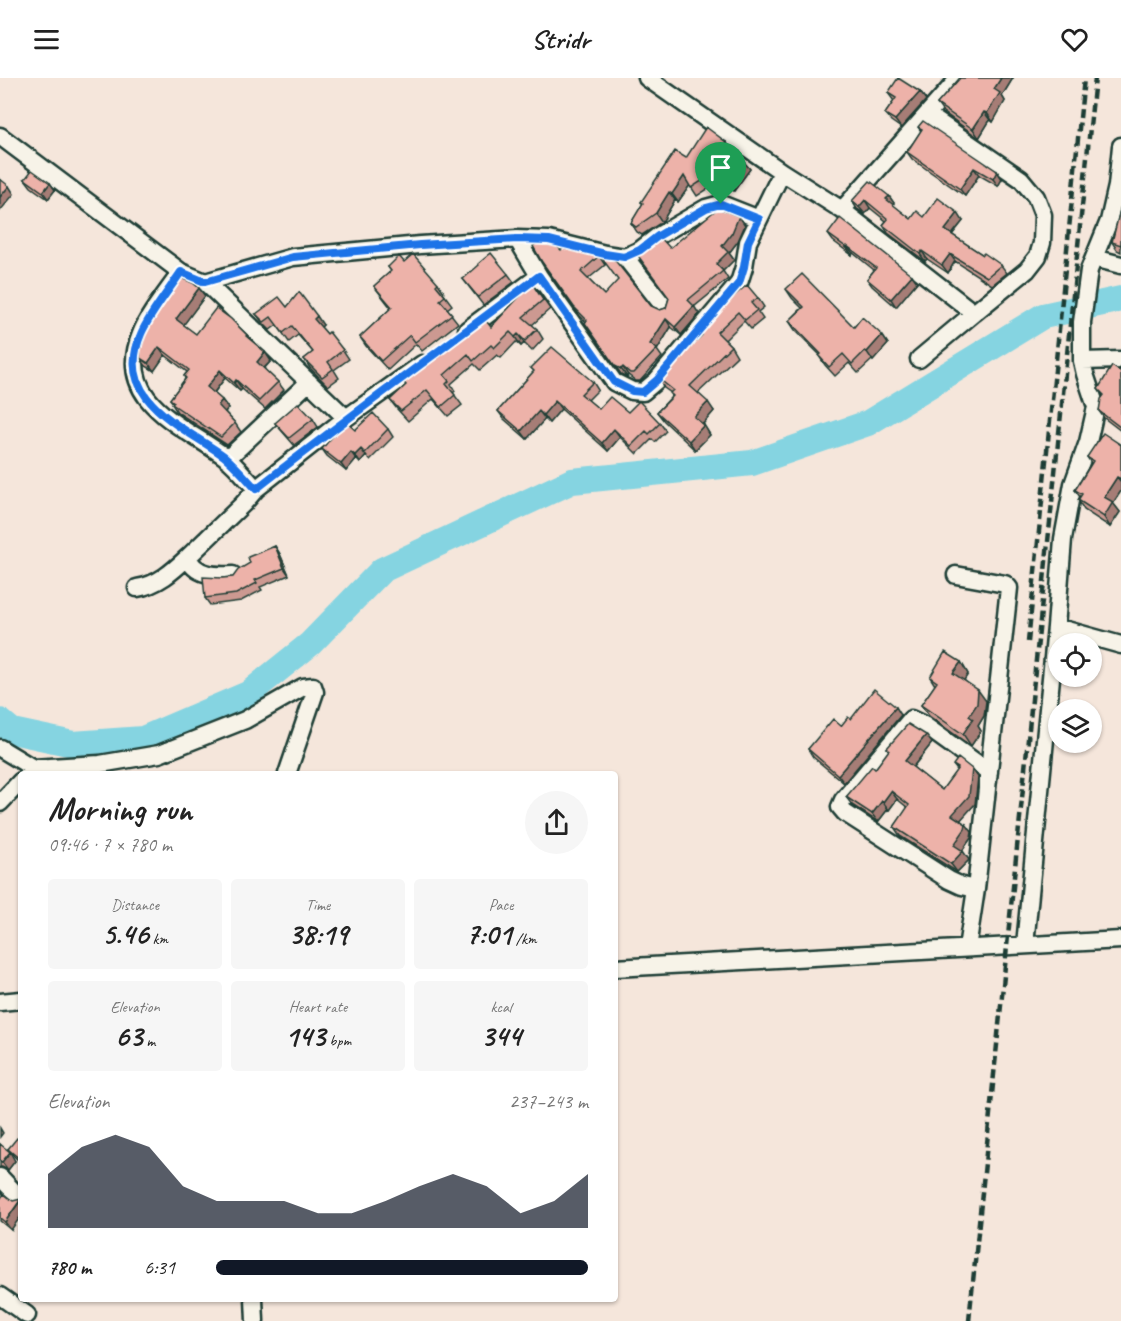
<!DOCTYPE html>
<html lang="en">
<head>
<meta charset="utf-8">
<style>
	body { margin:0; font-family:Caveat,sans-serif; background:#f6f6f6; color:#222; height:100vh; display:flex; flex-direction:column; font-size:22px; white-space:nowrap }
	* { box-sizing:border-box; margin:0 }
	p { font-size:20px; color:#767676 }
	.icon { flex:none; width:33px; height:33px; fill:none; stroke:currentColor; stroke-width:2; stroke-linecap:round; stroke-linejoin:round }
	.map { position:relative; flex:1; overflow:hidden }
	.details { position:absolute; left:18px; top:693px; width:600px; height:531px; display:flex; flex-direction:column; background:#fff; border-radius:6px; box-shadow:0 2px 4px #0004 }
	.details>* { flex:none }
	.buttons { position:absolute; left:1048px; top:555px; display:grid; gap:12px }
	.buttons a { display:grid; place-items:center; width:54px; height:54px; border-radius:50%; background:#fff; box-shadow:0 2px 4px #0004; font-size:30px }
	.pin { position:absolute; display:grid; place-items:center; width:51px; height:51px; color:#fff; margin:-62px -26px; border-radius:50% 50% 50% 0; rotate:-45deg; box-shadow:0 0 6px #0007 }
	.pin .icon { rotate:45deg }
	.round { display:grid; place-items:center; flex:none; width:63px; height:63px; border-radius:32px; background:#f6f6f6 }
	.head { display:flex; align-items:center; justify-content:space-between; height:102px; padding:0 30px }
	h1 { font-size:33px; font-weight:700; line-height:45px }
	.metrics { display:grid; grid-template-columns:repeat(3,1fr); gap:9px; height:102px; padding:6px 30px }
	.metrics div { display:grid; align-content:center; border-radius:6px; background:#f6f6f6; text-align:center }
	.metrics b { font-size:30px; font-weight:700 }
	.metrics small { font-size:16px; font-weight:400 }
	.metrics p { font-size:16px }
	.chart { height:168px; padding:12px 30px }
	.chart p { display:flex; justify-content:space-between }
	.chart svg { width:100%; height:108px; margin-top:6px; fill:#111827; opacity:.7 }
	ul { padding:0 30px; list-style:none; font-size:20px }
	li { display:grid; grid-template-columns:96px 72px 1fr; align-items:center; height:45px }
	li i { height:15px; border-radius:8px; background:#111827 }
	header { display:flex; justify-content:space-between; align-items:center; height:78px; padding:0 30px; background:#fff; font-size:27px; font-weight:700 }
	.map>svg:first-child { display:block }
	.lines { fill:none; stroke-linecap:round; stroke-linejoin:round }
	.river { stroke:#85d4e1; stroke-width:26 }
	.minor-casing { stroke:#1f3d34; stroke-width:21 }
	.minor { stroke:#f7f3e8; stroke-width:16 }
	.rail { stroke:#1f3d34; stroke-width:4.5; stroke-dasharray:9 4.5; stroke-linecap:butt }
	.wall { fill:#cc9991; stroke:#1f3d34; stroke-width:1.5 }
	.shaded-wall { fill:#a67d76; stroke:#1f3d34; stroke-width:1.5 }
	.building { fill:#edb2a9; stroke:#1f3d34; stroke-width:1.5 }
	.route-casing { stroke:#fff; stroke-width:12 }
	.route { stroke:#1a73e8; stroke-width:8 }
</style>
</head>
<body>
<header><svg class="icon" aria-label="menu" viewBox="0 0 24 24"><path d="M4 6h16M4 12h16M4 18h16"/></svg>Stridr<svg class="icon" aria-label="heart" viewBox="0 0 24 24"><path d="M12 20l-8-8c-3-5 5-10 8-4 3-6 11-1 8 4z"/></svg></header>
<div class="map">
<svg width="1121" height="1243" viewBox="0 0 1121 1243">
	<rect width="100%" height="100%" fill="#f5e6db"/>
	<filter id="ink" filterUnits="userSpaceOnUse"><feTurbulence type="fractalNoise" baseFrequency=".0167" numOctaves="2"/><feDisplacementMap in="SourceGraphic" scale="12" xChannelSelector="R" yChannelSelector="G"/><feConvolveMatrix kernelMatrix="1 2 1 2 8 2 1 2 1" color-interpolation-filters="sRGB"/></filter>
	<g filter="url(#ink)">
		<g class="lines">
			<path class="river" d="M0,643L12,653L73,666L143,661L248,616L310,566L382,492L572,403L752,385L868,345L1043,238L1121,221"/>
			<defs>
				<path id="minor" d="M647,0L782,94L842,132L974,235L919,281
					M928,37L1021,101L1036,119L1043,137L1042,165L1038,178L1027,192L974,235
					M0,58L181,194L205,204L346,340L422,286
					M1121,68L1117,108L1109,143L1089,192L1082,244V283L1085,296L1096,329L1088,364L1073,406L1063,461L1056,549L1121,567
					M842,132L959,0
					M517,161L539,198L614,304L632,313L643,314L657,302L739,205L744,189L748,164L782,94
					M625,179L665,230
					M1094,180L1121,187
					M181,194C169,212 148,237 141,256C114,322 181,347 224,378C236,387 246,400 256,411L243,426L188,479C194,498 217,498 233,497
					M205,204L293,179L420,167L517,161L549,162L605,176L625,179L640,172L658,158L706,130L721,126L759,141
					M467,252L539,198
					M1082,283L1121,282
					M227,381L309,304
					M256,411L346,340
					M956,497L1005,506L1009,510L976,811L967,870
					M137,510C158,507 173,493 188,479
					M0,670L33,690L28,696
					M33,690L100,686L159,676L245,642L303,609L313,608L315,614L287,696
					M0,725L21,703
					M976,811L962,808L949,802L845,735L840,729L843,722L911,641L924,647L989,694
					M1025,867L1056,549
					M615,890L1121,862
					M0,924L21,922
					M0,1099L21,1121
					M0,1218L27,1237
					M254,1221L255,1243"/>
			</defs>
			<use href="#minor" class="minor-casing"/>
			<use href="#minor" class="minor"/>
			<path class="rail" d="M1028,564L1084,0
				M969,1243L1095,0"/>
		</g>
		<path class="wall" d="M960,0H1013L1002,18L1005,23L993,44L990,42L979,60L943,34L937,26Z
			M920,14L926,22L901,50L891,43L885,36L894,23L888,15Z
			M918,49L997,93L1002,101L998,108L979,97L965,118L912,81L907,74L921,53Z
			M726,64L732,72L731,74L743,83L750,91L734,113L720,103L697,118L690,107L678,124L675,122L662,144L642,157L637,154L631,145L643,126L641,124Z
			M25,101L50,105L55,112L48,121L31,109Z
			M889,118L894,125L893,127L911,141L924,139L963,143L952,157L983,177L1001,187L1007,195L992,207L955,183L948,195L927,181L925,183L888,155L883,147L886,143L870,130L865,136L857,131L852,123Z
			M1121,128V174L1117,172L1112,164Z
			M739,138L745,147L738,163L729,175L734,182L723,193L728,201L694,229L699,236L681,257L671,249L657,272L662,279L640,303H636L628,297L627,299L621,296L585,245L586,244L580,238L542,184L561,172L599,178L605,187L588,201L604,217L651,228L660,232L666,230L669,220L670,170Z
			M828,156L912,197L917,204L896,229L872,208L867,201L874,192L853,175L852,177L833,163Z
			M404,184L438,205L444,214L443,215L452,227L447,231L458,245L422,273L416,266L388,292L366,268L360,259L391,230L374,208L391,193L388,189Z
			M508,196L514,204L483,227L463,201Z
			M531,204L550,231L532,247L537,251L543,261L532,273L524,265L521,268L516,264L501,280L497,277L480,292L474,286L451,306L455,313L453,315L462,327L448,338L433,321L408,343L397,331L390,322L406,307L402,302L491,249L521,217Z
			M786,211L854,249L882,257L888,266L873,283L872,282L858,295L849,285L835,298L825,287L819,278L820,277L795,252L789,243L802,230L792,220Z
			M205,218L183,247L196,256L247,257L251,262L265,274L271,283L264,291L278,304L284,312L265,331L242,311L240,313L225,300L214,315L222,322L228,330L225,334L235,345L241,354L227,367L177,334L172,326L173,325L170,321L185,301L184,298L187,294L165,277L154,293L146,288L140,280Z
			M758,220L764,229L758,234L763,241L751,251L744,243L725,262L731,268L737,278L698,315L714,333L703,346L710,357L695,372L664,343L657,334L672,318L671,315L664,310L658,300L702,258L698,253Z
			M256,236L323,247L321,249L327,256L343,272L349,281L334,292L339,300L328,308L310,290L304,281L313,274L298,257L289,264L277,247L270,252L263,245Z
			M1121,289V353L1104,340L1099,333L1103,318L1098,311L1119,293Z
			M531,290L593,304L598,312L588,322L599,331L628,334L660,345L666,353L655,364L652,361L637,376L620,359L608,373L561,331L549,345L545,341L527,361L504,341L498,333L534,293Z
			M313,341L318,349L294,367L281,352L275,345Z
			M388,351L393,359L370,382L366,378L360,385L356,381L346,393L327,378L322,371L355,352Z
			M1121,367V413L1113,425L1120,434L1110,449L1084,432L1078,422L1080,419L1075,412L1091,385L1087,379Z
			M275,468L280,476L289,497L260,509L262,512L241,523L210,527L205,520L222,500L233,499Z
			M961,584L968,596L964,602L986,623L984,638L978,648L981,653L971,668L929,638L921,627L935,607L930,599Z
			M901,637L844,705L813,679L808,671L851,641Z
			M932,665L913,689L942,712L957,692L953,687L978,699L975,726L960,742L972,754L971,760L962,773L969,782L957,794L900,758L894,749L908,730L897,721L889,732L888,731L878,744L852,727L846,719L875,691L889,673L887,670Z
			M21,1063V1085L14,1078L8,1071Z
			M0,1066L15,1083L8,1092L2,1089H0Z
			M0,1121L11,1152L0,1143Z"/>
		<path class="shaded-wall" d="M1001,0H1013L1002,18L1005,23L993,44L987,35L994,11Z
			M920,14L926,22L901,50L895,42Z
			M984,34L990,42L979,60L973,51Z
			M726,64L732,72L729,77L723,68Z
			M743,83L750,91L734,113L728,105Z
			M974,90L979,97L965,118L960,111Z
			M997,93L1002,101L998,108L993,101Z
			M684,98L690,107L678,124L672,116Z
			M50,105L55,112L48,121L43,114Z
			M9,108L14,116L0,133V119Z
			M669,114L675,122L662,144L656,135Z
			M889,118L894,125L891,129L886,121Z
			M865,122L870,130L865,136L859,129Z
			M958,135L963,143L950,159L945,152Z
			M739,138L745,147L738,163L729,175L734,182L723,193L716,186L722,168Z
			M847,168L853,175L852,177L846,169Z
			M922,173L927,181L925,183L920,176Z
			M950,176L955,183L948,195L942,187Z
			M912,197L917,204L896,229L891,221Z
			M199,210L205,218L182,249L176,241Z
			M694,228L699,236L681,257L675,249Z
			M317,238L323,247L320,250L314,241Z
			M666,241L671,249L657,272L650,266Z
			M518,256L524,265L521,268L515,259Z
			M882,257L888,266L873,283L867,274Z
			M159,269L165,277L154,293L148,285Z
			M265,274L271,283L262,292L257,284Z
			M623,289L628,297L627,299L621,291Z
			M220,292L225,300L212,317L207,309Z
			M236,302L242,311L240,313L234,305Z
			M222,322L228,330L224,335L218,327Z
			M555,323L561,331L549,345L543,337Z
			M708,324L714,333L701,348L694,339Z
			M539,333L545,341L527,361L521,353Z
			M704,347L710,357L695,372L689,363Z
			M614,351L620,359L608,373L602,365Z
			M361,371L366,378L360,385L355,377Z
			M351,374L356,381L346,393L341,386Z
			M1117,399L1121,404V413L1113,425L1120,434L1110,449L1104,439V419Z
			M275,468L280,476L289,497L284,490Z
			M961,584L968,596L961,607L953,595Z
			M978,612L986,623L984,638L978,648L981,653L971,668L963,656Z
			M896,629L901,637L844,705L838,697Z
			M926,657L932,665L911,691L905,683Z
			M972,691L978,699L975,726L958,745L952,737Z
			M891,713L897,721L889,732L883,724Z
			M882,723L888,731L878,744L872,736Z
			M966,746L972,754L971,760L960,776L954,767Z
			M963,773L969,782L957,794L951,786Z
			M0,1050L3,1055L0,1059Z
			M10,1074L15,1083L8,1092L2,1084Z
			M21,1122V1138L11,1152L5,1144Z"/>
		<path class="building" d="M898,0L920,14L895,42L885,36L896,20L888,15Z
			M960,0H1001L994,11L1000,15L987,35L984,34L973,51L937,26Z
			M923,43L997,93L993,101L974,90L960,111L907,74L922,51L918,49Z
			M706,49L726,64L723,68L743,83L728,105L714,95L691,110L684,98L672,116L669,114L656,135L636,149L631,145L643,125L641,124L675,73L686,80Z
			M32,92L50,105L43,114L25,101Z
			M0,101L9,108L0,119Z
			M870,103L889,118L886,121L911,141L917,133L924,139L938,120L958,135L945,152L983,177L984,175L1001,187L987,199L950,176L942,187L922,173L920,176L883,147L888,141L865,122L859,129L852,123Z
			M1121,128V167L1112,164Z
			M718,130L739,138L732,155L722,168L728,174L716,186L723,193L688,222L694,228L675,249L666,241L650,266L657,271L634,295H630L623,289L621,291L615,288L585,245L587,242L574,229L542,184L533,168L538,164L557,168L561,172L563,170L599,178L581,194L604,217L618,202L601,179L614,181L651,228L660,232L666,230L669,220L636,175L659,158L670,170Z
			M840,140L912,197L891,221L867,201L876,190L847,168L846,169L828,156Z
			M491,175L508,196L478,219L463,201L479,187L478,186Z
			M413,176L438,205L436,207L445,218L440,222L452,236L415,264L410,257L381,283L360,259L392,229L374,208L391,193L388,189L399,178L404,184Z
			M802,196L854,249L862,239L882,257L867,274L865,273L852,286L843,276L829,289L819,278L821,276L789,243L804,229L786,211Z
			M179,199L193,205L199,210L176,241L196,256L216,230L231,241L247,257L246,258L265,274L257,284L278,304L259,323L236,302L234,305L220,292L207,309L222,322L218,327L235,345L221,359L172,326L174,324L170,321L186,300L184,298L189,292L159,269L148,285L140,280V272L148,245Z
			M531,204L543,222L523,239L537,251L525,263L518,256L515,259L510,254L494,270L491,267L473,283L468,276L444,297L449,303L446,306L455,317L441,329L427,312L401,333L390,322L406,307L402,302L411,293L483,239L491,249L521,217L519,214Z
			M747,207L758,220L751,225L757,232L745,242L738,234L717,254L731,268L690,308L708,324L694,339L704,347L689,363L657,334L673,318L670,315L673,312L658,300L672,284L674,285L702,257L698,253L713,235Z
			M299,214L317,238L314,241L327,256L329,254L343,272L328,284L333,291L322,299L304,281L313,274L292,248L283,255L271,239L264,244L256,236L279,219L287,229Z
			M552,269L593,304L581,316L599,331L610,319L628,334L639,323L660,345L649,356L646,353L631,368L614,351L602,365L555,323L543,337L539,333L521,353L498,333L534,293L531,290Z
			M1112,288L1119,293L1121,289V347L1120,349L1099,333L1101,321L1104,317L1098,311Z
			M298,325L313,341L289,360L275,345Z
			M373,335L388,351L365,375L361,371L355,377L351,374L341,386L322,371L345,343L355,352Z
			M1103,355L1121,367V401L1117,399L1104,419L1113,424L1104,439L1078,422L1082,416L1075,412L1093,383L1087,379Z
			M275,468L284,490L255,502L257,505L236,516L205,520L203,499L222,500L233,499L238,492L250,485L248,479Z
			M945,574L961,584L953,595L978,612L977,626L969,638L973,641L963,656L921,627L937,604L930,599Z
			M874,611L896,629L838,697L808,671L833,641L841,648L848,639L851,641Z
			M908,646L926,657L905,683L942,712L958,690L953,687L958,680L972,691L969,718L952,737L966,746L965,751L954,767L963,773L951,786L894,749L909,727L891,713L883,724L882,723L872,736L846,719L872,688L875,691L889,672L887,670Z
			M17,1060L21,1063V1082L8,1071Z
			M0,1066L10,1074L2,1084L0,1083Z
			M4,1116L13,1123L21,1121L5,1144L0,1140V1121Z"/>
	</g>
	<g class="lines" filter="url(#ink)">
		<defs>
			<path id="route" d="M721,126L759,141L748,164L744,189L739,205L657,302L643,314L632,313L614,304L539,198C445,269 349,338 256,411C246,400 236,388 224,378C181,347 113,321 141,256C149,237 169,212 181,194L205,204L293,179L420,167L517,161L549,162L605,176L624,179L640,172L658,158L706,130Z"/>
		</defs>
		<use href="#route" class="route-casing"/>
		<use href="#route" class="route"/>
	</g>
</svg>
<div class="buttons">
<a><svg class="icon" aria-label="locate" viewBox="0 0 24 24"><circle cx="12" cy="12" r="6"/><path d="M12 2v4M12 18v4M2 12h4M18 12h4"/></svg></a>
<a><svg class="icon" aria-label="layers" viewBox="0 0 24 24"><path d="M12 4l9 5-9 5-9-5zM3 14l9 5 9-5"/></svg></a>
</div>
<div class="pin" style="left:721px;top:126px;background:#1e9e55"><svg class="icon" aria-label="arrive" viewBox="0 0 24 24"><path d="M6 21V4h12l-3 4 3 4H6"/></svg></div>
<section class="details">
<div class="head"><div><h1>Morning run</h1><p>09:46 · 7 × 780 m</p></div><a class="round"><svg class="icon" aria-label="share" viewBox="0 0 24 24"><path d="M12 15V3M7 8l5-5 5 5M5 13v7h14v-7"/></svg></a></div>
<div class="metrics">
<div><p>Distance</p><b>5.46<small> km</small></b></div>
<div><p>Time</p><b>38:19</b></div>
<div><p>Pace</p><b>7:01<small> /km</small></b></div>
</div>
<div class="metrics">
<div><p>Elevation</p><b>63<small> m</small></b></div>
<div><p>Heart rate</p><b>143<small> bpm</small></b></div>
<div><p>kcal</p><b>344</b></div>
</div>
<div class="chart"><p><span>Elevation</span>237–243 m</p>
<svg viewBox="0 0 160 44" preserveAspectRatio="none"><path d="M0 44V22L10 11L20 6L30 11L40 27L50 33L60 33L70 33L80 38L90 38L100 33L110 27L120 22L130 27L140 38L150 33L160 22V44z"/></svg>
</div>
<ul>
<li><b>780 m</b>6:31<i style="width:100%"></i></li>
</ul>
</section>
</div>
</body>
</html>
